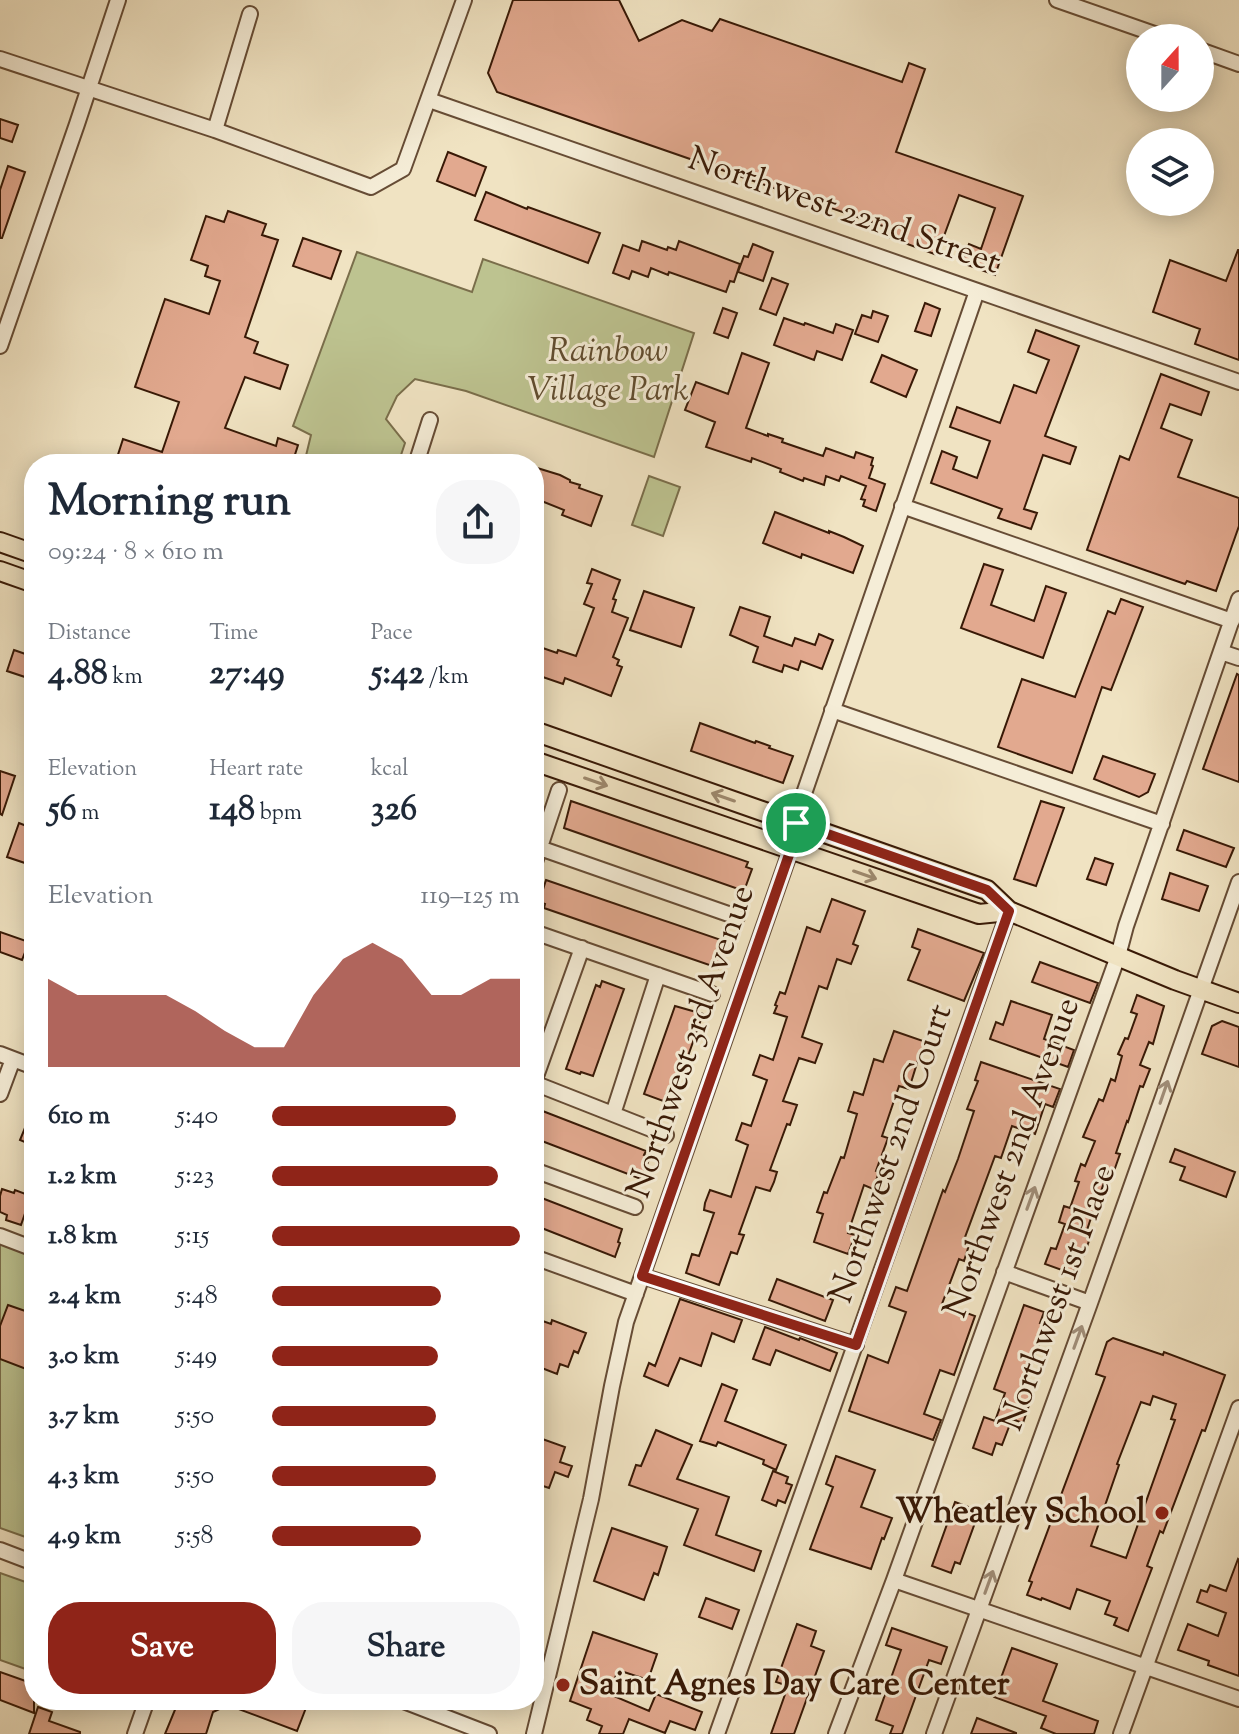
<!DOCTYPE html>
<html lang="en">
<head>
<meta charset="utf-8">
<style>
	body { margin:0; font-family:"Sorts Mill Goudy",serif; background:#f6f6f7; color:#1f2937; height:100vh; display:flex; flex-direction:column; font-size:30px; white-space:nowrap }
	* { box-sizing:border-box; margin:0 }
	p { font-size:26px; color:#747a83 }
	.icon { flex:none; width:44px; height:44px; fill:none; stroke:currentColor; stroke-width:2; stroke-linecap:round; stroke-linejoin:round }
	.map { position:relative; flex:1; overflow:hidden }
	.details { position:absolute; left:24px; top:454px; width:520px; height:1256px; display:flex; flex-direction:column; background:#fff; border-radius:32px; box-shadow:0 4px 20px #0003 }
	.details>* { flex:none }
	.needle { width:52px; rotate:21deg }
	.tools { position:absolute; left:1126px; top:24px; display:grid; gap:16px }
	.tools a { display:grid; place-items:center; width:88px; height:88px; border-radius:50%; background:#fff; box-shadow:0 4px 20px #0003; font-size:40px }
	.pin { position:absolute; display:grid; place-items:center; width:68px; height:68px; color:#fff; margin:-34px; border:4px solid #fff; border-radius:50%; box-shadow:0 2px 8px #0007 }
	.round { display:grid; place-items:center; flex:none; width:84px; height:84px; border-radius:32px; background:#f6f6f7 }
	.overview { display:flex; align-items:center; justify-content:space-between; height:136px; padding:0 24px }
	h1 { font-size:44px; font-weight:800; line-height:60px }
	.figures { display:grid; grid-template-columns:repeat(3,1fr); gap:12px; height:136px; padding:8px 24px }
	.figures div { display:grid; align-content:center }
	.figures b { font-size:34px; font-weight:800 }
	.figures small { font-size:22px; font-weight:400 }
	.figures p { font-size:22px }
	.chart { height:224px; padding:16px 24px }
	.chart p { display:flex; justify-content:space-between }
	.chart svg { width:100%; height:144px; margin-top:8px; fill:#8f2418; opacity:.7 }
	.action { display:flex; gap:16px; margin-top:auto; padding:16px 24px }
	.action a { flex:1; height:92px; border-radius:32px; background:#8f2418; color:#fff; font-size:32px; font-weight:800; line-height:92px; text-align:center }
	.action a+a { background:#f6f6f7; color:#1f2937 }
	ul { padding:0 24px; list-style:none; font-size:26px }
	li { display:grid; grid-template-columns:128px 96px 1fr; align-items:center; height:60px }
	li i { height:20px; border-radius:10px; background:#8f2418 }
	.map>svg:first-child { display:block }
	.green { fill:#bdc390; stroke:#7a6e4b; stroke-width:2 }
	.building { fill:#e2a98f; stroke:#381906; stroke-width:2; fill-rule:evenodd }
	.lines { fill:none; stroke-linecap:round; stroke-linejoin:round }
	.minor-casing { stroke:#664c35; stroke-width:18 }
	.major-casing { stroke:#381906; stroke-width:22 }
	.minor { stroke:#f5edd7; stroke-width:14 }
	.major { stroke:#f0e3c2; stroke-width:18 }
	.oneway { stroke:#9d886d }
	.oneway2 { stroke:#a08e79 }
	.route-casing { stroke:#fff; stroke-width:16 }
	.route { stroke:#8f2418; stroke-width:10 }
	.poi-dot { fill:#8f2418; stroke:#f5edd7; stroke-width:3 }
	.labels { text-anchor:middle; dominant-baseline:central; stroke-width:6; stroke-linejoin:round; paint-order:stroke }
	.street-label { font-size:34px; fill:#381906; stroke:#f5edd7 }
	.park-label { font-size:34px; font-style:italic; fill:#604c2f; stroke:#f5edd7 }
	.poi-label { font-size:34px; font-weight:bold; fill:#381906; stroke:#f5edd7; text-anchor:end }
</style>
</head>
<body>
<div class="map">
<svg width="1239" height="1734" viewBox="0 0 1239 1734">
	<rect width="100%" height="100%" fill="#f0e3c2"/>
	<filter id="stains"><feTurbulence type="fractalNoise" baseFrequency=".0025" numOctaves="4"/><feColorMatrix values="0 0 0 0 .2 0 0 0 0 .09 0 0 0 0 .02 0 0 0 .5 -.17"/></filter>
	<radialGradient id="worn" r=".72"><stop offset=".6" stop-color="#630" stop-opacity="0"/><stop offset="1" stop-color="#630" stop-opacity=".3"/></radialGradient>
	<path class="green" d="M357,252L472,292L483,259L694,333L654,457L466,391L415,379L397,396L386,419L405,443L398,464H304L311,435L293,426Z
		M649,476L680,487L663,536L632,525Z
		M0,1244L34,1256V1540L0,1528Z
		M0,1573L34,1585V1672L0,1660Z"/>
	<path class="building" d="M513,0H619L639,41L682,20L712,31L720,19L902,82L909,63L925,69L896,152L1023,196L995,275L962,263L969,244L981,249L995,208L959,195L937,255L883,235L886,227L497,92L488,73Z
		M0,119L18,125L12,142L0,138Z
		M448,152L486,167L475,196L437,181Z
		M8,166L25,172L2,238H0V190Z
		M486,192L527,209L528,207L600,233L588,263L475,220Z
		M228,211L266,224L262,235L278,240L245,337L258,342L254,353L288,365L280,389L245,377L225,428L276,446L278,438L298,445L292,464H115L123,439L162,452L179,402L135,387L165,299L209,314L220,281L205,276L208,266L191,260L206,216L224,222Z
		M303,238L341,251L331,279L293,266Z
		M642,241L667,250L668,247L676,250L679,241L740,264L734,282L730,281L726,292L669,272L668,275L651,268L648,277L632,271L629,279L613,273L623,245L639,251Z
		M753,244L773,252L763,281L738,272L744,256L748,257Z
		M1238,250H1239V360L1195,344L1200,329L1153,312L1170,260L1226,281Z
		M772,278L788,284L776,315L760,309Z
		M925,303L940,309L931,336L915,331Z
		M723,308L737,313L728,338L714,333Z
		M873,311L888,316L878,342L855,334L862,315L871,318Z
		M784,318L804,325L805,323L833,333L836,324L853,330L842,360L817,351L814,360L774,345Z
		M1036,330L1079,346L1045,436L1076,447L1070,464L1043,455L1024,509L1037,513L1031,529L998,518L1002,509L931,483L942,451L957,457L953,469L977,478L990,441L950,427L957,407L1000,423L1014,385L1036,393L1049,360L1028,352Z
		M742,353L769,363L746,428L768,436V434L783,439L782,442L823,456L826,448L854,458L856,452L873,458L871,465L873,466L869,478L885,484L876,511L863,506L865,500L861,499L866,486L841,476L839,481L826,476L824,485L804,478L803,481L780,472L781,469L752,458L751,462L706,447L715,422L685,410L696,382L728,394Z
		M882,355L917,370L906,397L871,382Z
		M1161,374L1209,392L1201,415L1170,404L1161,428L1192,440L1178,477L1239,498V526L1216,591L1187,581L1185,584L1087,550L1120,456L1129,460Z
		M534,467L560,475L570,480V482L580,485L579,488L602,496L591,526L562,515L564,510L534,498Z
		M775,512L829,533V531L844,537L863,546L853,573L802,554L801,558L763,543Z
		M984,564L1003,570L991,605L1034,621L1046,586L1066,593L1043,658L961,628Z
		M592,569L620,580L613,599L616,600L612,612L628,618L613,657L619,660L617,665L622,667L611,696L565,678L563,684L534,674V645L557,653L558,650L576,656L594,608L584,604L592,584L587,583Z
		M644,591L694,608L681,647L630,630Z
		M1121,599L1143,607L1111,690L1102,687L1072,773L998,747L1022,679L1075,697L1108,611L1115,614Z
		M740,607L770,617L764,636L792,646L795,638L815,645L819,634L833,640L822,669L801,661L798,670L784,665L782,672L753,662L758,647L730,635Z
		M14,650L34,657V680L7,671Z
		M1237,674L1239,675V782L1203,769Z
		M700,723L755,743L756,741L770,746L769,748L793,756L783,783L691,751Z
		M1103,756L1155,774L1148,792L1139,797L1094,779Z
		M0,771L15,776L2,815L0,814Z
		M571,801L748,862L746,867L752,869L744,891L564,828Z
		M1041,801L1064,808L1036,886L1014,879Z
		M19,823L34,829V866L7,857Z
		M1184,830L1234,848L1226,867L1177,850Z
		M1095,858L1113,864L1106,885L1087,879Z
		M1170,873L1208,886L1199,911L1162,899Z
		M546,880L727,942L718,968L544,908L545,904L539,902Z
		M832,899L865,911L853,944L858,946L851,964L837,959L827,989L819,986L802,1037L822,1044L815,1063L799,1058L783,1101L797,1105L790,1125L787,1124L770,1170L777,1172L774,1182L770,1191L756,1187L739,1234L744,1235L737,1254L731,1252L719,1285L686,1273L692,1254L699,1256L714,1213L704,1210L705,1203L710,1190L731,1197L748,1145L736,1140L742,1123L751,1126L767,1080L753,1075L760,1055L773,1060L787,1017L774,1013L777,1006L775,1005L780,992L785,994L807,927L820,932Z
		M918,929L984,953L964,1001L908,980L920,950L912,947Z
		M0,932L29,942L22,960L0,952Z
		M1040,962L1098,983L1090,1003L1032,982Z
		M602,981L624,989L593,1076L581,1072L580,1074L566,1069L596,985L600,987Z
		M1137,995L1164,1006L1153,1044L1149,1042L1140,1065L1150,1069L1143,1087L1140,1086L1128,1122L1127,1121L1116,1153L1120,1154L1114,1171L1109,1169L1100,1194L1105,1196L1099,1214L1093,1212L1085,1236L1090,1238L1084,1255L1081,1254L1073,1274L1045,1264L1051,1248L1056,1249L1065,1224L1059,1222L1064,1206L1070,1208L1079,1182L1075,1181L1081,1164L1085,1166L1095,1141L1083,1137L1099,1099L1103,1101L1111,1079L1115,1081L1122,1056L1118,1054L1125,1038L1128,1039L1137,1014L1131,1012Z
		M1011,1001L1052,1015L1044,1039L1074,1050L1068,1067L990,1039L996,1022L1003,1025Z
		M675,1006L703,1014L673,1098L668,1096L666,1102L644,1094Z
		M1222,1021L1239,1027V1067L1202,1054L1212,1026Z
		M894,1031L926,1042L919,1061L918,1060L909,1089L899,1086L882,1136L888,1138L876,1171L879,1172L873,1189L864,1185L848,1233L855,1235L848,1254L814,1242L823,1214L817,1212L824,1192L827,1193L841,1157L844,1158L857,1114L848,1111L854,1092L863,1095L874,1059L883,1062Z
		M981,1062L1060,1089L1053,1107L1045,1104L1035,1134L1012,1126L1001,1158L995,1156L964,1240L970,1242L964,1261L959,1259L942,1304L975,1316L954,1375L940,1370L924,1414L941,1420L933,1440L849,1411L868,1355L888,1363L906,1312L889,1306L896,1287L907,1291L943,1190L945,1192L958,1159L974,1111L967,1109L978,1081L975,1080Z
		M34,1106V1146L20,1140Z
		M540,1110L646,1151L644,1155L650,1157L641,1179L534,1138V1113L538,1114Z
		M1175,1149L1235,1172L1226,1197L1180,1180L1185,1167L1170,1162Z
		M2,1189L14,1193L15,1190L31,1196L21,1225L6,1220L7,1215L0,1212V1196Z
		M534,1195L622,1229L618,1242L620,1243L615,1257L534,1225Z
		M777,1279L833,1300L825,1321L769,1300Z
		M680,1299L742,1320L734,1342L712,1333L701,1366L680,1358L668,1386L644,1376L649,1363L655,1366Z
		M8,1305L34,1314V1372L0,1359V1326Z
		M1024,1305L1044,1312L1040,1323L1046,1324L1023,1389L1033,1393L1023,1423L1012,1419L1002,1445L996,1443L992,1455L973,1448L984,1417L995,1421L1005,1393L994,1389Z
		M534,1318L551,1324L552,1320L586,1333L578,1353L574,1351L568,1367L560,1364L557,1374L534,1365Z
		M765,1327L799,1340L800,1338L837,1353L830,1371L776,1350L770,1365L753,1359Z
		M1113,1338L1163,1355L1164,1352L1225,1375L1205,1431L1202,1430L1163,1533L1160,1531L1147,1566L1152,1568L1128,1631L1114,1625L1117,1618L1105,1614L1110,1601L1077,1589L1070,1609L1042,1598L1041,1600L1027,1595L1032,1582L1029,1581L1105,1377L1096,1374L1107,1342ZM1153,1396L1176,1404L1171,1419L1175,1420L1126,1558L1091,1546L1119,1465L1117,1464L1141,1402L1150,1405Z
		M722,1384L737,1390L725,1421L786,1445L776,1470L763,1464L764,1460L718,1442L716,1446L700,1441Z
		M656,1430L692,1445L677,1479L729,1497L716,1535L761,1551L754,1571L684,1545L698,1509L629,1485L636,1465L641,1466Z
		M534,1436L565,1447L560,1462L572,1466L568,1477L555,1472L549,1488L534,1483Z
		M836,1456L875,1470L861,1507L892,1518L884,1539L882,1538L871,1569L810,1549L833,1487L826,1484Z
		M773,1471L788,1477L786,1483L792,1485L785,1503L778,1500L776,1506L762,1500Z
		M955,1502L974,1509L971,1518L976,1520L960,1564L955,1562L951,1573L932,1566Z
		M612,1528L667,1547L658,1575L654,1573L644,1600L594,1581Z
		M1238,1559L1239,1560V1676L1208,1665L1209,1661L1178,1650L1188,1624L1218,1636L1226,1613L1197,1602L1201,1590L1207,1592L1210,1585L1226,1591Z
		M706,1598L739,1610L732,1629L699,1617Z
		M797,1624L816,1631L811,1646L824,1651L794,1734H771L788,1686L776,1682Z
		M892,1628L947,1647L941,1664L929,1660L902,1734H890L893,1726L876,1720L901,1650L886,1645Z
		M593,1632L657,1654L648,1680L618,1670L609,1694L649,1711L656,1694L702,1712L695,1730L670,1721L665,1733L629,1719L623,1734H599L602,1726L587,1720L591,1709L570,1701Z
		M1012,1648L1057,1664L1043,1701L1098,1721L1094,1734H1056L1041,1728L1046,1716L994,1697Z
		M0,1672L34,1684V1713L0,1700Z
		M179,1700H309L297,1731L228,1705L213,1712L206,1734H165Z
		M38,1707L52,1712L49,1721L80,1732V1734H29Z
		M977,1718L1016,1733V1734H971Z"/>
	<g class="lines">
		<defs>
			<path id="minor" d="M1057,0L1166,38
				M1200,50L1239,64
				M0,59L215,130L371,187L403,169L464,0
				M429,100L1239,382
				M215,130L250,14
				M0,346L77,124L118,0
				M416,464L430,420
				M902,506L1232,621
				M1221,652L1239,658
				M832,710L1162,824
				M534,846L737,917
				M534,865L559,790
				M534,932L712,994
				M0,1054L34,1067
				M534,1082L582,948
				M534,1083L666,1135
				M0,1094L13,1059
				M613,1114L658,975
				M534,1170L635,1207
				M0,1236L34,1249
				M534,1257L636,1294
				M1004,1272L1090,1303
				M642,1276L856,1345
				M0,1550L34,1563
				M894,1580L1239,1699
				M401,1700L489,1734
				M135,1734L147,1700
				M534,1734L591,1499L612,1386L626,1322L791,849L798,811L977,291
				M717,1734L1009,911
				M836,1734L894,1580L1118,956L1126,926L1239,599
				M934,1734L1090,1303L1239,882
				M1121,1734L1239,1408"/>
			<path id="major" d="M0,542L34,554
				M0,571L34,583
				M534,731L987,890L1009,911L1175,980L1239,1003
				M534,761L979,914L1009,911"/>
		</defs>
		<use href="#minor" class="minor-casing"/>
		<use href="#major" class="major-casing"/>
		<use href="#minor" class="minor"/>
		<use href="#major" class="major"/>
	</g>
	<defs><path id="oneway-shaft" d="M-6 0H5M1.5-3L5.5 0L1.5 3" fill="none" stroke-width="1.6" stroke-linecap="round" stroke-linejoin="round" transform="scale(2)"/></defs>
	<g class="oneway">
		<use href="#oneway-shaft" transform="translate(596 782) rotate(19)"/>
		<use href="#oneway-shaft" transform="translate(723 797) rotate(-161)"/>
		<use href="#oneway-shaft" transform="translate(865 875) rotate(19)"/>
	</g>
	<g class="oneway2">
		<use href="#oneway-shaft" transform="translate(1164 1092) rotate(-71)"/>
		<use href="#oneway-shaft" transform="translate(1031 1198) rotate(-70)"/>
		<use href="#oneway-shaft" transform="translate(1078 1337) rotate(-70)"/>
		<use href="#oneway-shaft" transform="translate(989 1582) rotate(-70)"/>
	</g>
	<g class="lines">
		<defs>
			<path id="route" d="M796,823L987,890L1009,911L856,1345L642,1276L791,849Z"/>
		</defs>
		<use href="#route" class="route-casing"/>
		<use href="#route" class="route"/>
	</g>
	<g class="poi-dot">
		<circle cx="1162" cy="1513" r="8"/>
		<circle cx="563" cy="1685" r="8"/>
	</g>
	<g class="labels">
		<g class="street-label">
			<text transform="translate(844 212) rotate(19)">Northwest 22nd Street</text>
			<text transform="translate(692 1042) rotate(-71)">Northwest 3rd Avenue</text>
			<text transform="translate(892 1154) rotate(-71)">Northwest 2nd Court</text>
			<text transform="translate(1013 1158) rotate(-70)">Northwest 2nd Avenue</text>
			<text transform="translate(1059 1298) rotate(-70)">Northwest 1st Place</text>
		</g>
		<g class="park-label">
			<text x="608" y="352">Rainbow<tspan x="608" dy="39">Village Park</tspan></text>
		</g>
		<g class="poi-label">
			<text x="1146" y="1513">Wheatley School</text>
			<text x="579" y="1685" text-anchor="start">Saint Agnes Day Care Center</text>
		</g>
	</g>
	<rect width="100%" height="100%" filter="url(#stains)"/>
	<rect width="100%" height="100%" fill="url(#worn)"/>
</svg>
<div class="tools">
<a><svg class="needle" viewBox="-14 -14 28 28"><path d="M0-13l5 13h-10z" fill="#e53935"/><path d="M0 13l5-13h-10z" fill="#747a83"/></svg></a>
<a><svg class="icon" aria-label="layers" viewBox="0 0 24 24"><path d="M12 4l9 5-9 5-9-5zM3 14l9 5 9-5"/></svg></a>
</div>
<div class="pin" style="left:796px;top:823px;background:#1e9e55"><svg class="icon" aria-label="arrive" viewBox="0 0 24 24"><path d="M6 21V4h12l-3 4 3 4H6"/></svg></div>
<section class="details">
<div class="overview"><div><h1>Morning run</h1><p>09:24 · 8 × 610 m</p></div><a class="round"><svg class="icon" aria-label="share" viewBox="0 0 24 24"><path d="M12 15V3M7 8l5-5 5 5M5 13v7h14v-7"/></svg></a></div>
<div class="figures">
<div><p>Distance</p><b>4.88<small> km</small></b></div>
<div><p>Time</p><b>27:49</b></div>
<div><p>Pace</p><b>5:42<small> /km</small></b></div>
</div>
<div class="figures">
<div><p>Elevation</p><b>56<small> m</small></b></div>
<div><p>Heart rate</p><b>148<small> bpm</small></b></div>
<div><p>kcal</p><b>326</b></div>
</div>
<div class="chart"><p><span>Elevation</span>119–125 m</p>
<svg viewBox="0 0 160 44" preserveAspectRatio="none"><path d="M0 44V17L10 22L20 22L30 22L40 22L50 27L60 33L70 38L80 38L90 22L100 11L110 6L120 11L130 22L140 22L150 17L160 17V44z"/></svg>
</div>
<ul>
<li><b>610 m</b>5:40<i style="width:74%"></i></li>
<li><b>1.2 km</b>5:23<i style="width:91%"></i></li>
<li><b>1.8 km</b>5:15<i style="width:100%"></i></li>
<li><b>2.4 km</b>5:48<i style="width:68%"></i></li>
<li><b>3.0 km</b>5:49<i style="width:67%"></i></li>
<li><b>3.7 km</b>5:50<i style="width:66%"></i></li>
<li><b>4.3 km</b>5:50<i style="width:66%"></i></li>
<li><b>4.9 km</b>5:58<i style="width:60%"></i></li>
</ul>
<div class="action"><a>Save</a><a>Share</a></div>
</section>
</div>
</body>
</html>
